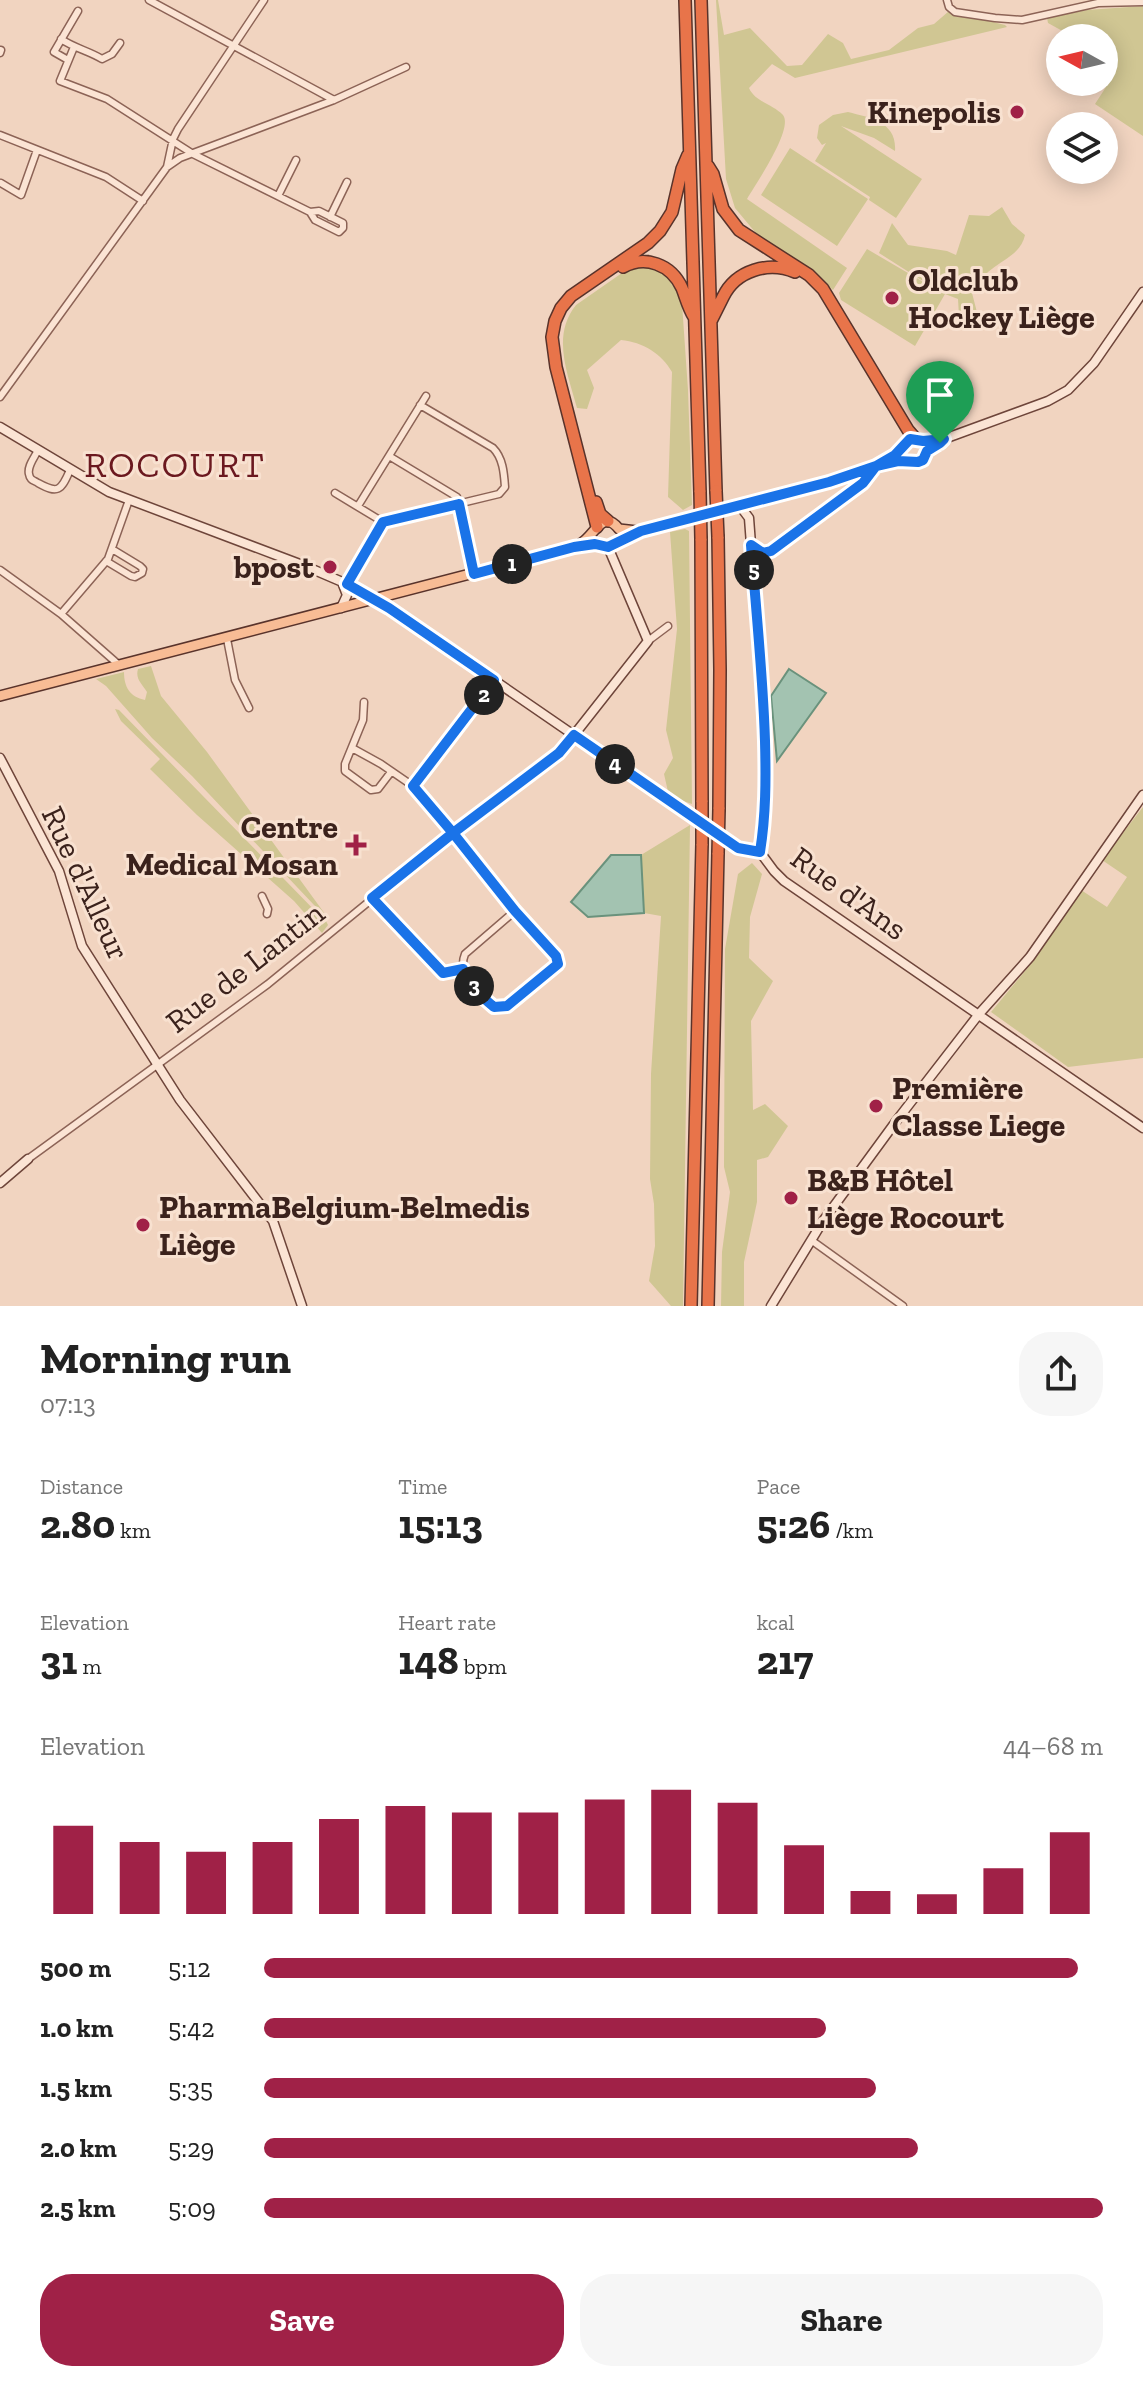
<!DOCTYPE html>
<html lang="en">
<head>
<meta charset="utf-8">
<style>
	body { margin:0; font-family:"Zilla Slab",serif; background:#f6f6f6; color:#222; height:100vh; display:flex; flex-direction:column; font-size:30px; white-space:nowrap }
	* { box-sizing:border-box; margin:0 }
	p { font-size:26px; color:#767676 }
	.icon { flex:none; width:44px; height:44px; fill:none; stroke:currentColor; stroke-width:2; stroke-linecap:round; stroke-linejoin:round }
	.map { position:relative; height:1306px; overflow:hidden }
	.sheet { display:flex; flex-direction:column; background:#fff; flex:1 }
	.sheet>* { flex:none }
	.needle { width:52px; rotate:278deg }
	.tools { position:absolute; left:1046px; top:24px; display:grid; gap:16px }
	.tools a { display:grid; place-items:center; width:72px; height:72px; border-radius:50%; background:#fff; box-shadow:0 4px 20px #0003; font-size:40px }
	.pin { position:absolute; display:grid; place-items:center; width:68px; height:68px; color:#fff; margin:-82px -34px; border-radius:50% 50% 50% 0; rotate:-45deg; box-shadow:0 0 8px #0007 }
	.pin .icon { rotate:45deg }
	.km { position:absolute; width:40px; height:40px; margin:-20px; border-radius:50%; background:#222; color:#fff; font-size:22px; line-height:40px; text-align:center }
	.round { display:grid; place-items:center; flex:none; width:84px; height:84px; border-radius:32px; background:#f6f6f6 }
	.summary { display:flex; align-items:center; justify-content:space-between; height:136px; padding:0 40px }
	h1 { font-size:44px; font-weight:800; line-height:60px }
	.metrics { display:grid; grid-template-columns:repeat(3,1fr); gap:12px; height:136px; padding:8px 40px }
	.metrics div { display:grid; align-content:center }
	.metrics b { font-size:40px; font-weight:800 }
	.metrics small { font-size:22px; font-weight:400 }
	.metrics p { font-size:22px }
	.chart { height:224px; padding:16px 40px }
	.chart p { display:flex; justify-content:space-between }
	.chart svg { width:100%; height:144px; margin-top:8px; stroke:#a02147; stroke-width:6 }
	.action { display:flex; gap:16px; margin-top:auto; padding:16px 40px }
	.action a { flex:1; height:92px; border-radius:32px; background:#a02147; color:#fff; font-size:32px; font-weight:800; line-height:92px; text-align:center }
	.action a+a { background:#f6f6f6; color:#222 }
	ul { padding:0 40px; list-style:none; font-size:26px }
	li { display:grid; grid-template-columns:128px 96px 1fr; align-items:center; height:60px }
	li i { height:20px; border-radius:10px; background:#a02147 }
	.map>svg:first-child { display:block }
	.green { fill:#d0c693 }
	.water { fill:#a3c3b1; stroke:#6a927c; stroke-width:2 }
	.lines { fill:none; stroke-linecap:round; stroke-linejoin:round }
	.street-casing { stroke:#8c6356; stroke-width:9 }
	.secondary-casing { stroke:#6e453a; stroke-width:11 }
	.primary-casing { stroke:#59332b; stroke-width:12 }
	.highway-casing { stroke:#59332b; stroke-width:14 }
	.street { stroke:#fbe4d4; stroke-width:6 }
	.secondary { stroke:#fbe4d4; stroke-width:8 }
	.primary { stroke:#f8bc95; stroke-width:9 }
	.highway { stroke:#e8744a; stroke-width:11 }
	.highway-bridge-casing { stroke:#59332b; stroke-width:14; stroke-linecap:butt }
	.highway-bridge { stroke:#e8744a; stroke-width:11 }
	.route-casing { stroke:#fff; stroke-width:16 }
	.route { stroke:#1a73e8; stroke-width:10 }
	.poi-dot { fill:#a02147; stroke:#f8e1d0; stroke-width:3 }
	.labels { text-anchor:middle; dominant-baseline:central; stroke-width:6; stroke-linejoin:round; paint-order:stroke }
	.poi-label { font-size:32px; font-weight:bold; fill:#3b221c; stroke:#f8e1d0; text-anchor:start }
	.street-label { font-size:32px; fill:#3b221c; stroke:#f8e1d0 }
	.quarter-label { font-size:36px; letter-spacing:2px; fill:#6b181f; stroke:#f8e1d0 }
</style>
</head>
<body>
<div class="map">
<svg width="1143" height="1306" viewBox="0 0 1143 1306">
	<rect width="100%" height="100%" fill="#f1d4c0"/>
	<path class="green" d="M716,0H718L724,35L750,28L787,66L802,65L828,34L843,43L851,59L889,50L918,28L934,24L949,11L1005,25L1007,27L795,78L772,64L749,88C755,102 773,104 783,115C794,129 755,185 747,199L847,268L833,290L811,269H807L760,238L735,208L726,179Z
		M1143,6V136L1095,104L1106,87L1104,38H1075L1048,23L1047,18L1087,10Z
		M848,112C871,118 897,122 895,151L874,138L841,126L922,179L896,218L869,200L870,197L815,161L826,143L822,145L817,138L819,125L833,115Z
		M790,148L868,199L837,246L761,195Z
		M1002,207L1012,224L1025,235C1021,254 1002,260 988,272C982,278 977,286 972,293L979,320L959,316L958,299L945,294L915,346L841,300L839,293L867,249L937,290L879,253L892,223L908,245L947,251L956,255L969,215L989,216Z
		M632,266L655,267L681,289L688,390L692,505L683,510L668,497L672,372C662,354 643,342 621,340L587,370L594,388L587,409L577,408C568,374 551,336 576,305Z
		M685,529L689,531L692,804L669,796L664,774L673,758L666,730L677,629L670,532Z
		M151,666L161,696L207,752L325,914L314,905L192,776L152,738L106,686L96,679L124,672C124,687 130,697 145,700L147,692C142,684 135,679 138,669Z
		M115,709L119,710L323,919L326,921L328,925L322,933L294,901L197,815L150,769L160,759L121,721Z
		M1143,807V1058L1068,1067L991,1012L1035,959L1081,890L1107,907L1127,877L1102,860Z
		M690,825L683,1306H671L649,1281L655,1246L654,1204L650,1179L651,1074L661,916L644,913L641,855Z
		M752,863L762,874L750,917L749,958L773,981L751,1021L753,1110L765,1104L788,1126L768,1157L757,1160V1202L744,1262V1306H721L722,1252L730,1192L724,1167L725,949L738,874Z"/>
	<path class="water" d="M789,669L826,693L777,761L771,696Z
		M611,855H641L644,913L588,917L571,902Z"/>
	<g class="lines">
		<defs>
			<path id="street" d="M149,0L334,100
				M947,0L949,7L955,12L995,18L1022,20L1098,3L1143,2
				M61,39C74,48 89,51 102,59L112,54L120,43
				M74,47L60,81L107,99L193,154L310,212L319,211L343,223V228L339,232L315,220L310,212
				M0,53L1,50
				M68,60L54,52L78,11
				M0,135L106,177L143,201
				M167,167L173,139L178,129L264,0
				M1,183L21,195L37,150
				M278,196L296,160
				M330,217L347,182
				M0,397L167,167L180,158L334,100L406,67
				M38,450C35,457 27,466 29,474C30,480 33,480 38,483C58,494 61,491 70,470
				M389,456L457,497L474,574
				M335,493L383,522L499,494L505,487C504,473 503,458 493,448L420,405
				M358,506L426,396
				M751,545L763,553L771,551L867,479L875,468
				M106,561L131,576L135,577L142,573L143,569L140,566L112,549
				M0,570L61,614L119,665
				M347,584L383,522
				M61,614L108,559L129,500
				M227,639L235,680L249,708
				M648,641L668,626
				M364,702L363,720L345,764V771L371,790L378,789L391,772
				M352,748L381,764L413,786L443,820L515,911L556,956L558,964L507,1006L494,1007C478,994 456,976 465,954L515,911
				M413,786L494,680
				M262,896L268,909L267,914
				M372,898L443,973L463,969
				M28,1159L268,984L453,833L559,753L574,735
				M811,1240L903,1306"/>
			<path id="secondary" d="M0,427L109,492L305,566L347,584L389,608L738,848L746,851L760,852
				M923,441L944,439L1048,401L1068,390L1094,363L1143,292
				M740,506L749,518L764,717L766,804L760,852
				M341,608L347,595L342,582
				M574,735L648,641L608,547
				M0,758L59,871L82,946L180,1100L273,1221L302,1306
				M760,852L774,871L784,881L1143,1128
				M0,1183L28,1159
				M771,1306L823,1221L897,1120L979,1014L1030,957L1143,795"/>
			<path id="primary" d="M580,544C595,536 602,508 619,529L637,531
				M0,696L574,547L600,544L608,547L641,531L829,482L876,466L898,461L918,462L926,456V447L920,439H910L895,455L876,466"/>
			<path id="highway" d="M685,0L700,492
				M701,0L716,491
				M708,166L713,174L723,209L739,230L809,275L823,289L908,430L915,438
				M623,267C645,255 671,264 682,288C686,298 688,307 694,317
				M711,321C715,313 719,305 723,297C736,270 769,261 795,272
				M596,502L600,514L608,521
				M597,527L556,367L552,337L555,321L561,308L571,296L648,243L660,231L672,212L682,169L688,155
				M718,537L720,670L719,809
				M701,539L702,802
				M691,1306L702,844
				M708,1306L718,853"/>
		</defs>
		<use href="#street" class="street-casing"/>
		<use href="#secondary" class="secondary-casing"/>
		<use href="#primary" class="primary-casing"/>
		<use href="#highway" class="highway-casing"/>
		<use href="#street" class="street"/>
		<use href="#secondary" class="secondary"/>
		<use href="#primary" class="primary"/>
		<use href="#highway" class="highway"/>
		<defs>
			<path id="highway-bridge" d="M716,491L718,537
				M700,492L701,539
				M702,844V802
				M718,853L719,809"/>
		</defs>
		<use href="#highway-bridge" class="highway-bridge-casing"/>
		<use href="#highway-bridge" class="highway-bridge"/>
	</g>
	<g class="lines">
		<defs>
			<path id="route" d="M940,443L927,451L923,460L918,462L898,461L876,466L829,482L641,531L608,547L595,544L574,547L474,574L459,504L383,522L347,584L389,608L494,680L413,786L453,833L515,911L556,956L558,964L507,1006L494,1007C482,997 468,985 463,969L443,973L372,898L453,833L559,753L574,735L738,848L760,852C766,814 766,779 765,741C763,676 756,610 751,545L763,553L771,551L863,483L876,466L895,455L910,439L923,441L944,439L940,443"/>
		</defs>
		<use href="#route" class="route-casing"/>
		<use href="#route" class="route"/>
	</g>
	<g class="poi-dot">
		<circle cx="1017" cy="112" r="8"/>
		<circle cx="892" cy="298" r="8"/>
		<circle cx="330" cy="567" r="8"/>
		<path d="M352 833h8v8h8v8h-8v8h-8v-8h-8v-8h8z"/>
		<circle cx="876" cy="1106" r="8"/>
		<circle cx="791" cy="1198" r="8"/>
		<circle cx="143" cy="1225" r="8"/>
	</g>
	<g class="labels">
		<g class="poi-label">
			<text x="1001" y="112" text-anchor="end">Kinepolis</text>
			<text x="908" y="280">Oldclub<tspan x="908" dy="37">Hockey Liège</tspan></text>
			<text x="314" y="567" text-anchor="end">bpost</text>
			<text x="338" y="827" text-anchor="end">Centre<tspan x="338" dy="37">Medical Mosan</tspan></text>
			<text x="892" y="1088">Première<tspan x="892" dy="37">Classe Liege</tspan></text>
			<text x="807" y="1180">B&amp;B Hôtel<tspan x="807" dy="37">Liège Rocourt</tspan></text>
			<text x="159" y="1207">PharmaBelgium-Belmedis<tspan x="159" dy="37">Liège</tspan></text>
		</g>
		<g class="street-label">
			<text transform="translate(86 883) rotate(65)">Rue d'Alleur</text>
			<text transform="translate(849 893) rotate(36)">Rue d'Ans</text>
			<text transform="translate(245 967) rotate(-38)">Rue de Lantin</text>
		</g>
		<g class="quarter-label">
			<text x="175" y="464">ROCOURT</text>
		</g>
	</g>
</svg>
<div class="tools">
<a><svg class="needle" viewBox="-14 -14 28 28"><path d="M0-13l5 13h-10z" fill="#e53935"/><path d="M0 13l5-13h-10z" fill="#767676"/></svg></a>
<a><svg class="icon" aria-label="layers" viewBox="0 0 24 24"><path d="M12 4l9 5-9 5-9-5zM3 14l9 5 9-5"/></svg></a>
</div>
<div class="pin" style="left:940px;top:443px;background:#1e9e55"><svg class="icon" aria-label="arrive" viewBox="0 0 24 24"><path d="M6 21V4h12l-3 4 3 4H6"/></svg></div>
<b class="km" style="left:512px;top:564px">1</b>
<b class="km" style="left:484px;top:695px">2</b>
<b class="km" style="left:474px;top:986px">3</b>
<b class="km" style="left:615px;top:764px">4</b>
<b class="km" style="left:754px;top:570px">5</b>
</div>
<section class="sheet">
<div class="summary"><div><h1>Morning run</h1><p>07:13</p></div><a class="round"><svg class="icon" aria-label="share" viewBox="0 0 24 24"><path d="M12 15V3M7 8l5-5 5 5M5 13v7h14v-7"/></svg></a></div>
<div class="metrics">
<div><p>Distance</p><b>2.80<small> km</small></b></div>
<div><p>Time</p><b>15:13</b></div>
<div><p>Pace</p><b>5:26<small> /km</small></b></div>
</div>
<div class="metrics">
<div><p>Elevation</p><b>31<small> m</small></b></div>
<div><p>Heart rate</p><b>148<small> bpm</small></b></div>
<div><p>kcal</p><b>217</b></div>
</div>
<div class="chart"><p><span>Elevation</span>44–68 m</p>
<svg viewBox="0 0 160 44" preserveAspectRatio="none"><path d="M5 44V17M15 44V22M25 44V25M35 44V22M45 44V15M55 44V11M65 44V13M75 44V13M85 44V9M95 44V6M105 44V10M115 44V23M125 44V37M135 44V38M145 44V30M155 44V19"/></svg>
</div>
<ul>
<li><b>500 m</b>5:12<i style="width:97%"></i></li>
<li><b>1.0 km</b>5:42<i style="width:67%"></i></li>
<li><b>1.5 km</b>5:35<i style="width:73%"></i></li>
<li><b>2.0 km</b>5:29<i style="width:78%"></i></li>
<li><b>2.5 km</b>5:09<i style="width:100%"></i></li>
</ul>
<div class="action"><a>Save</a><a>Share</a></div>
</section>
</body>
</html>
